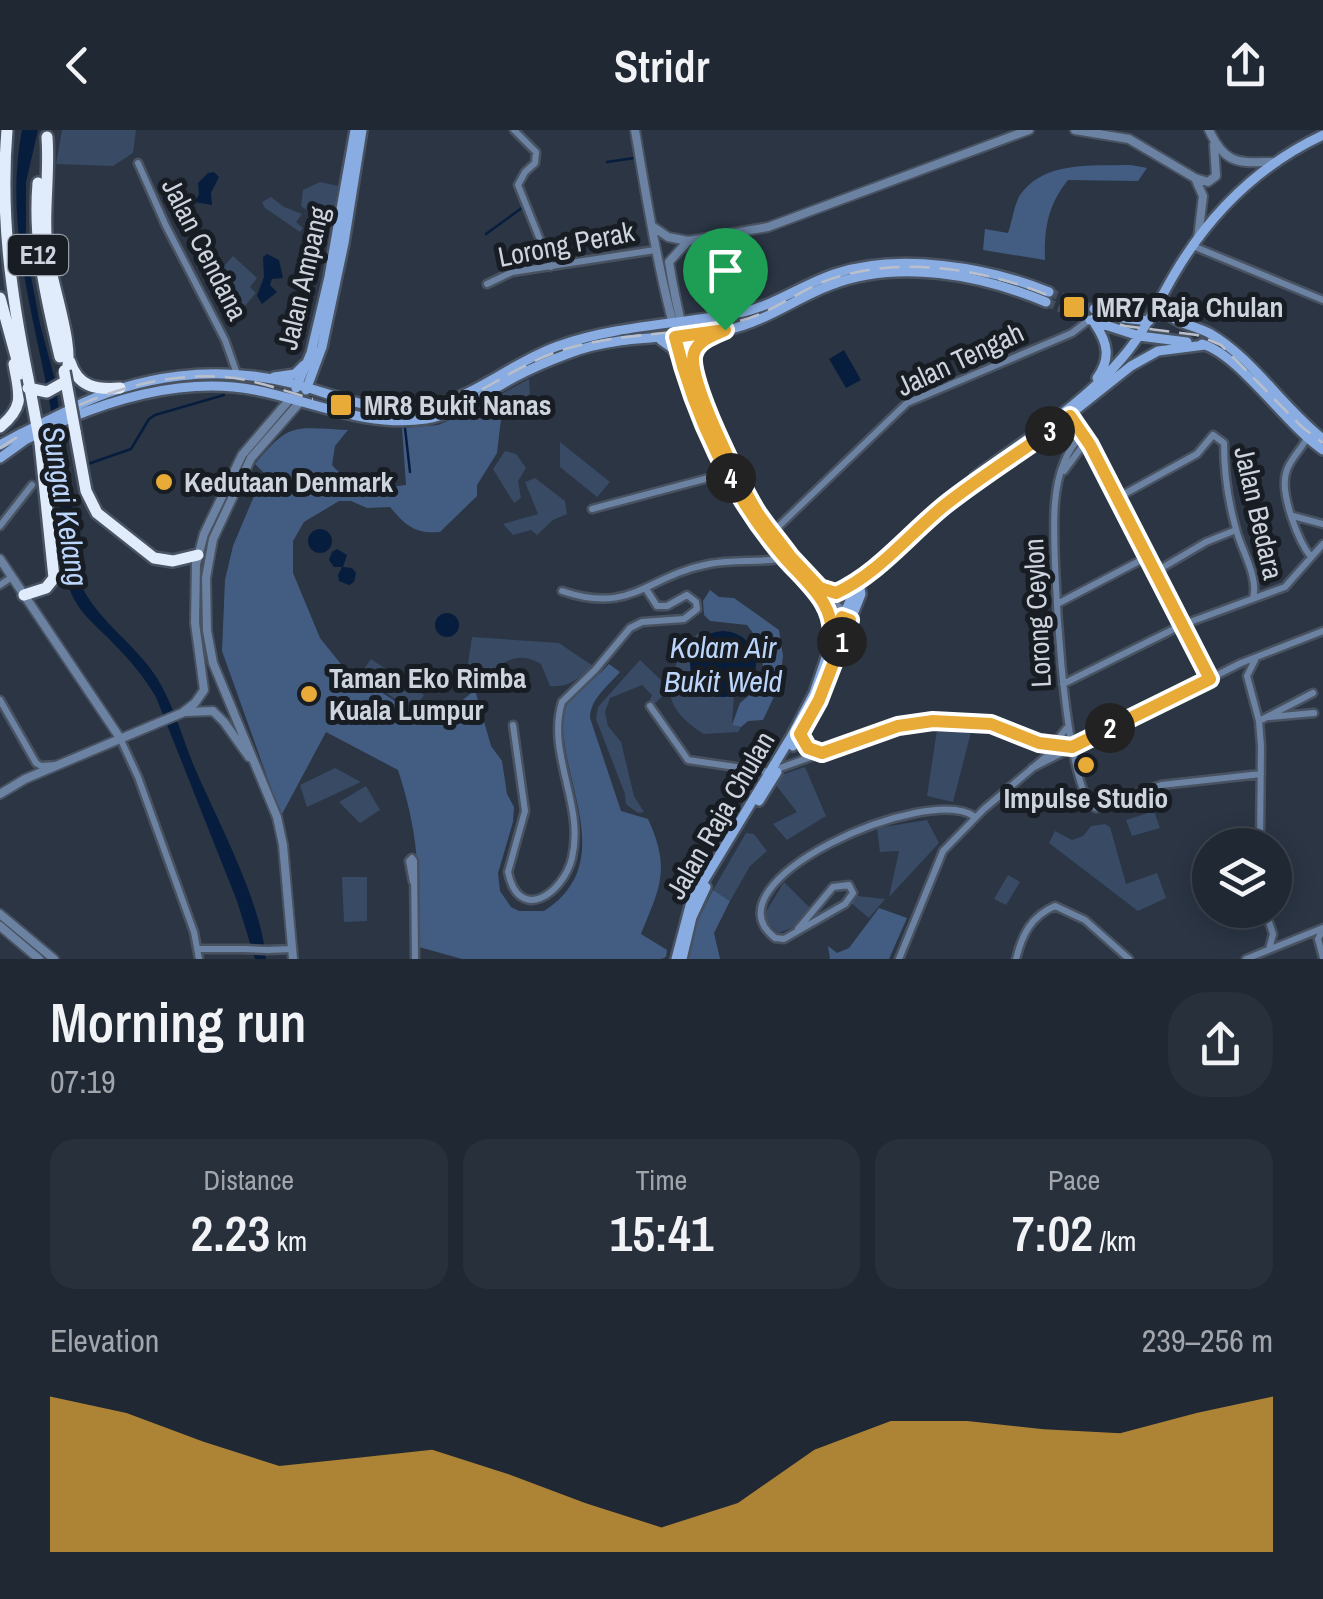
<!DOCTYPE html>
<html lang="en">
<head>
<meta charset="utf-8">
<style>
	body { margin:0; font-family:"Archivo Narrow",sans-serif; background:#28303b; color:#f1f3f6; height:100vh; display:flex; flex-direction:column; font-size:38px; white-space:nowrap }
	* { box-sizing:border-box; margin:0 }
	p { font-size:32px; color:#a2a6ac }
	.icon { flex:none; width:55px; height:55px; fill:none; stroke:currentColor; stroke-width:2; stroke-linecap:round; stroke-linejoin:round }
	.map { position:relative; height:829px; overflow:hidden }
	.side { display:flex; flex-direction:column; background:#202833; flex:1 }
	.side>* { flex:none }
	.buttons { position:absolute; left:1192px; top:698px; display:grid; gap:20px }
	.buttons a { display:grid; place-items:center; width:100px; height:100px; border-radius:50%; background:#202833; box-shadow:0 5px 25px #0003,0 0 0 2px #3d444e; font-size:50px }
	.pin { position:absolute; display:grid; place-items:center; width:85px; height:85px; color:#fff; margin:-102px -42px; border-radius:50% 50% 50% 0; rotate:-45deg; box-shadow:0 0 10px #0007 }
	.pin .icon { rotate:45deg }
	.km { position:absolute; width:50px; height:50px; margin:-25px; border-radius:50%; background:#222; color:#fff; font-size:28px; line-height:50px; text-align:center }
	.round { display:grid; place-items:center; flex:none; width:105px; height:105px; border-radius:40px; background:#28303b }
	.overview { display:flex; align-items:center; justify-content:space-between; height:170px; padding:0 50px }
	h1 { font-size:55px; font-weight:600; line-height:75px }
	.metrics { display:grid; grid-template-columns:repeat(3,1fr); gap:15px; height:170px; padding:10px 50px }
	.metrics div { display:grid; align-content:center; border-radius:25px; background:#28303b; text-align:center }
	.metrics b { font-size:50px; font-weight:600 }
	.metrics small { font-size:28px; font-weight:400 }
	.metrics p { font-size:28px }
	.chart { height:280px; padding:20px 50px }
	.chart p { display:flex; justify-content:space-between }
	.chart svg { width:100%; height:180px; margin-top:10px; fill:#e9ab38; opacity:.7 }
	header { display:flex; justify-content:space-between; align-items:center; height:130px; padding:0 50px; background:#202833; font-size:45px; font-weight:600 }
	.map>svg:first-child { display:block }
	.green { fill:#394a65 }
	.forest { fill:#435d82 }
	.water { fill:#071d3e }
	.lines { fill:none; stroke-linecap:round; stroke-linejoin:round }
	.stream { stroke:#071d3e; stroke-width:2.5 }
	.secondary-tunnel { stroke:#434d5b; stroke-width:9; stroke-dasharray:9 4.5; stroke-linecap:butt }
	.minor-casing { stroke:#485260; stroke-width:11 }
	.tertiary-casing { stroke:#485260; stroke-width:12 }
	.secondary-casing { stroke:#485260; stroke-width:14 }
	.motorway-casing { stroke:#485260; stroke-width:16 }
	.minor { stroke:#6b82a3; stroke-width:6 }
	.tertiary { stroke:#6b82a3; stroke-width:8 }
	.secondary { stroke:#89ade3; stroke-width:9 }
	.motorway { stroke:#e0ebfc; stroke-width:11 }
	.rail { stroke:#bac0cb; stroke-width:2.5; stroke-dasharray:20 10; stroke-linecap:butt }
	.minor-bridge-casing { stroke:#485260; stroke-width:11; stroke-linecap:butt }
	.tertiary-bridge-casing { stroke:#485260; stroke-width:12; stroke-linecap:butt }
	.secondary-bridge-casing { stroke:#485260; stroke-width:14; stroke-linecap:butt }
	.motorway-bridge-casing { stroke:#485260; stroke-width:16; stroke-linecap:butt }
	.minor-bridge { stroke:#6b82a3; stroke-width:6 }
	.tertiary-bridge { stroke:#6b82a3; stroke-width:8 }
	.secondary-bridge { stroke:#89ade3; stroke-width:9 }
	.motorway-bridge { stroke:#e0ebfc; stroke-width:11 }
	.route-casing { stroke:#fff; stroke-width:20 }
	.route { stroke:#e9ab38; stroke-width:12 }
	.poi-dot { fill:#e9ab38; stroke:#181c23; stroke-width:4 }
	.labels { text-anchor:middle; dominant-baseline:central; stroke-width:10; stroke-linejoin:round; paint-order:stroke }
	.shield { fill:#181c23; stroke:#979da6; stroke-width:2.5 }
	.shield-label { font-size:25px; font-weight:bold; fill:#ced4de }
	.street-label { font-size:28px; fill:#ced4de; stroke:#181c23 }
	.poi-label { font-size:28px; font-weight:bold; fill:#ced4de; stroke:#181c23; text-anchor:start }
	.water-label { font-size:30px; font-style:italic; fill:#bcd5fb; stroke:#181c23 }
</style>
</head>
<body>
<header><svg class="icon" aria-label="back" viewBox="0 0 24 24"><path d="M15 5l-7 7 7 7"/></svg>Stridr<svg class="icon" aria-label="share" viewBox="0 0 24 24"><path d="M12 15V3M7 8l5-5 5 5M5 13v7h14v-7"/></svg></header>
<div class="map">
<svg width="1323" height="829" viewBox="0 0 1323 829">
	<rect width="100%" height="100%" fill="#2b3544"/>
	<path class="green" d="M62,0H136L133,23L113,36L56,34Z
		M320,52L338,56L332,89L315,86L301,76L303,60Z
		M271,67L284,77L302,84L296,92L303,98L300,102L265,78L262,72Z
		M233,126L257,148L250,157L256,163L245,176L220,154L230,143L223,137Z
		M529,249L530,264L510,278L499,265Z
		M560,312L610,352L597,367L560,337Z
		M505,321L516,324L526,338L518,351L521,368L514,373L493,339Z
		M535,348L565,371L567,384L553,390L537,405L531,400L513,405L503,394L538,384L525,352Z
		M709,503L696,515L691,524L704,561L713,566L734,565L732,595L741,597L738,602L704,604C654,573 665,543 697,504Z
		M472,507L559,513L593,536C579,548 569,558 550,556L541,534C511,516 495,540 475,560L467,540Z
		M371,529L424,565L413,581L360,545Z
		M640,530L663,552L665,564L654,574L649,572L652,565L642,555L610,568L605,582L608,596L621,612L634,666L644,682L638,683L626,674L625,664L596,589L598,577Z
		M937,600L971,602L953,672L927,666Z
		M805,637L826,686L787,710L773,694L797,682L776,655L781,645Z
		M335,638L361,652L307,677L300,655Z
		M366,656L380,680L360,693L339,672Z
		M1154,681L1160,698L1132,706L1126,690Z
		M927,690L939,713L889,767L899,721L880,722L877,698Z
		M1105,694L1110,697L1126,754L1157,743L1166,768L1138,781L1049,713L1055,701L1072,710L1083,706L1091,696Z
		M746,703L754,704L767,721L750,736L730,771L713,760Z
		M1008,745L1020,752L1006,775L994,769Z
		M342,747H367V791L344,792Z
		M784,752L811,779L792,798L778,803L765,790L764,785Z
		M857,766L885,769L869,788L851,773Z"/>
	<path class="forest" d="M1131,35L1147,38L1138,51L1068,50C1048,75 1044,98 1045,130L983,120L985,99L1008,103C1012,92 1014,75 1020,65C1044,30 1094,36 1131,35Z
		M495,271L502,280L497,323L477,355V366L440,402C415,404 406,396 390,377L367,378L351,371H339L304,392L293,411V443L320,508L344,538L432,595L475,560L491,616L502,631L507,664L514,677L513,692L498,743L500,761L511,777L519,781H544C611,738 571,669 564,609C563,599 560,587 565,578C574,561 596,549 609,534L620,542C608,556 590,569 590,588L621,681L648,689C671,739 660,757 641,804L667,820L666,827L661,829H462L419,817C419,748 420,707 398,640L326,602L281,686L222,521L225,450L233,416L254,366L271,350L255,334C290,291 295,298 348,300L335,316L332,335C356,362 371,359 406,355L402,298L438,295Z
		M710,460L719,467L734,468L779,500L783,526L779,556L763,590L748,591L741,597L732,595L740,573L758,558L763,541L762,515L747,495L710,491L704,485L703,471Z
		M713,760L730,771L714,803L720,829H687L692,802Z
		M879,778L907,788L889,829H830L828,816L837,823L849,818Z"/>
	<path class="water" d="M22,0H38L26,52V119L40,194L55,250L83,459C101,493 136,515 157,548C173,574 182,606 193,634C217,690 261,770 266,829H255L237,771L156,567C144,547 130,530 113,513C100,499 81,485 73,467C58,435 61,367 58,331C48,221 0,112 22,0Z
		M208,43L214,42L219,47L211,63L212,75L195,72L199,64L198,53Z
		M267,124L279,130L283,148L272,149L270,155L277,162L262,174L257,166L264,147L263,127Z
		M844,220L861,250L846,258L829,229Z
		M308 411a12 12 0 1 1 24 0a12 12 0 1 1-24 0Z
		M337,419L347,425L343,437L352,438L356,443L354,452L349,455L339,451L338,445L342,437H334L329,430L332,422Z
		M435 495a12 12 0 1 1 24 0a12 12 0 1 1-24 0Z
		M690 534a33 33 0 1 1 66 0a33 33 0 1 1-66 0Z"/>
	<g class="lines">
		<path class="stream" d="M607,32L634,28
			M486,104L523,77
			M239,252H240
			M405,298L410,342
			M85,335L131,319L149,289L155,285L224,265"/>
		<path class="secondary-tunnel" d="M1049,162L1094,179
			M1046,172L1090,190"/>
		<defs>
			<path id="minor" d="M514,0L536,22L535,33L525,42L518,55L551,137
				M138,33L166,96L225,210L237,244
				M1193,116L1323,170
				M487,154L512,142L655,120
				M1067,281L1090,315L1210,549
				M1083,304C1064,322 1057,347 1055,373C1051,414 1063,667 1096,678L1161,655L1261,644
				M1307,308C1301,320 1289,330 1286,343C1280,364 1298,411 1311,427
				M1064,341L1087,310
				M1117,368L1197,324L1213,305L1224,313C1224,342 1228,371 1236,399C1241,420 1259,447 1253,468
				M592,379L731,342
				M1293,386L1323,394
				M0,396L32,355
				M774,406L779,396L907,273L1072,203L1089,190
				M1155,442L1206,412L1236,400
				M0,455L12,447
				M562,461C632,485 646,446 709,434C734,429 761,433 786,428
				M1059,473L1147,427
				M1255,530L1247,546L1259,591L1261,616L1260,715
				M1063,554L1182,495L1285,457L1323,414
				M0,570L36,633L41,636L57,635
				M650,576L688,630L770,642
				M1269,587L1314,583
				M1259,591L1313,563
				M513,595L525,681L508,742C519,794 563,764 572,728C585,675 546,624 562,572L595,540L630,498L642,492L684,489L697,479L696,472L687,465L667,476H657L646,459
				M800,604L805,616L821,623
				M120,608L138,647L194,802L199,829
				M1045,614L1057,610L1066,599
				M780,638C849,614 915,581 991,593C1012,597 1028,614 1048,619C1054,620 1064,617 1071,617
				M1032,638L1241,533L1323,501
				M413,752L409,731L412,728L414,731L415,829
				M1265,780L1273,804L1269,819
				M798,799L833,757L849,755L853,763L845,774L784,809L775,808C702,752 929,652 975,687
				M1323,799L1318,809L1323,828
				M199,819H245
				M267,820L293,819
				M899,829L943,721L984,679L1055,619
				M1016,829C1022,805 1031,786 1055,776L1085,790L1129,829
				M1246,829L1323,798"/>
			<path id="tertiary" d="M635,0C661,156 686,319 797,442C812,458 826,479 846,489
				M1075,0L1129,9L1195,48L1203,66L1198,108
				M1209,0C1226,37 1240,32 1277,32
				M1195,48L1208,52L1216,46L1214,15
				M652,96L668,107L688,111L768,97L1029,0
				M688,111L669,132C688,248 730,365 813,451C824,462 833,475 846,483
				M0,429L120,608
				M186,582L213,581L224,592L249,627
				M182,583L195,573L204,560L195,493L196,434L204,404L242,325L290,269
				M0,664L25,649L153,595
				M0,784L54,829
				M0,796L39,829
				M293,829L283,715L277,687L213,533L207,501L206,448L213,409L251,328L300,272"/>
			<path id="secondary" d="M1163,171V178C1175,195 1192,194 1209,203C1254,229 1282,277 1323,309
				M1094,179L1114,187L1149,191
				M1090,190L1139,206L1187,212
				M1095,194C1108,213 1111,229 1097,248
				M661,210L672,218L684,237
				M1202,214C1240,225 1285,294 1323,320
				M694,240L696,219L718,204
				M274,247L295,244L304,235
				M296,258L311,223L329,147L355,0
				M306,260L322,217L344,113L362,0
				M68,280C139,244 218,234 295,254C332,264 375,283 413,279C469,274 507,234 558,216C616,195 683,194 743,182C775,175 804,154 834,144C898,122 988,137 1049,162
				M70,288C128,264 192,248 255,260C311,271 367,298 426,289C460,283 485,263 515,247C532,238 551,230 570,223C619,204 676,210 727,200C765,192 796,168 831,155C899,129 981,145 1046,172
				M0,315L22,303
				M0,328L25,310
				M974,352L975,347C1025,309 1083,275 1123,227C1145,201 1158,172 1175,143C1211,82 1259,35 1323,5
				M820,457L837,463L867,447
				M827,475L832,505
				M793,616L819,570L861,464L860,458
				M759,671L777,642
				M676,829L691,772L791,607L814,563L831,513L854,462L881,431L945,375L1029,317L1131,236L1158,221L1205,215
				M682,829L692,787L706,757"/>
			<path id="motorway" d="M7,0C0,86 11,164 28,248
				M47,7C50,47 42,86 48,125C52,157 77,221 65,250
				M38,53C33,113 46,168 60,227
				M0,168L20,241
				M70,232C78,257 96,260 120,258
				M0,297C26,276 19,263 14,234
				M75,301L86,361L97,383L154,428L173,431L198,425
				M24,465L46,458L54,448L40,313"/>
		</defs>
		<use href="#minor" class="minor-casing"/>
		<use href="#tertiary" class="tertiary-casing"/>
		<use href="#secondary" class="secondary-casing"/>
		<use href="#motorway" class="motorway-casing"/>
		<use href="#minor" class="minor"/>
		<use href="#tertiary" class="tertiary"/>
		<use href="#secondary" class="secondary"/>
		<use href="#motorway" class="motorway"/>
		<path class="rail" d="M1091,186L1125,196L1197,205L1221,215L1302,297L1323,313
			M367,281C450,297 482,251 551,224C611,201 678,207 739,191C769,184 794,164 823,152C893,125 979,137 1047,165
			M0,318C64,276 145,241 224,247C254,249 284,261 313,269"/>
		<defs>
			<path id="minor-bridge" d="M245,819L267,820"/>
			<path id="tertiary-bridge" d="M153,595L182,583"/>
			<path id="secondary-bridge" d="M22,303L67,281
				M25,310L70,288"/>
			<path id="motorway-bridge" d="M64,241L75,301
				M28,248L40,313
				M28,258L47,262L63,253"/>
		</defs>
		<use href="#minor-bridge" class="minor-bridge-casing"/>
		<use href="#tertiary-bridge" class="tertiary-bridge-casing"/>
		<use href="#secondary-bridge" class="secondary-bridge-casing"/>
		<use href="#motorway-bridge" class="motorway-bridge-casing"/>
		<use href="#minor-bridge" class="minor-bridge"/>
		<use href="#tertiary-bridge" class="tertiary-bridge"/>
		<use href="#secondary-bridge" class="secondary-bridge"/>
		<use href="#motorway-bridge" class="motorway-bridge"/>
	</g>
	<g class="lines">
		<defs>
			<path id="route" d="M725,200C714,205 698,210 694,223C685,246 742,358 757,382C767,397 779,411 790,426L785,428C808,454 837,475 831,512L842,487L850,490L819,570L800,604L808,618L822,623L898,596L933,591L991,594L1039,613L1072,617L1210,549L1090,315L1070,286C1029,317 984,344 945,375C909,404 878,444 836,463L820,458L790,426L785,428C732,367 694,285 675,207L725,200"/>
		</defs>
		<use href="#route" class="route-casing"/>
		<use href="#route" class="route"/>
	</g>
	<g class="poi-dot">
		<rect x="1062" y="165" width="24" height="24" rx="5"/>
		<rect x="329" y="263" width="24" height="24" rx="5"/>
		<circle cx="164" cy="352" r="10"/>
		<circle cx="309" cy="564" r="10"/>
		<circle cx="1086" cy="635" r="10"/>
	</g>
	<g class="labels">
		<rect class="shield" x="8" y="105" width="60" height="40" rx="8"/>
		<g class="shield-label">
			<text x="38" y="125">E12</text>
		</g>
		<g class="street-label">
			<text transform="translate(566 114) rotate(-11)">Lorong Perak</text>
			<text transform="translate(205 119) rotate(63)">Jalan Cendana</text>
			<text transform="translate(303 148) rotate(-77)">Jalan Ampang</text>
			<text transform="translate(960 229) rotate(-25)">Jalan Tengah</text>
			<text transform="translate(1259 383) rotate(77)">Jalan Bedara</text>
			<text transform="translate(1037 483) rotate(-93)">Lorong Ceylon</text>
			<text transform="translate(720 685) rotate(-60)">Jalan Raja Chulan</text>
		</g>
		<g class="poi-label">
			<text x="1096" y="177">MR7 Raja Chulan</text>
			<text x="364" y="275">MR8 Bukit Nanas</text>
			<text x="184" y="352">Kedutaan Denmark</text>
			<text x="329" y="548">Taman Eko Rimba<tspan x="329" dy="32">Kuala Lumpur</tspan></text>
			<text x="1086" y="668" text-anchor="middle">Impulse Studio</text>
		</g>
		<g class="water-label">
			<text transform="translate(66 376) rotate(81)">Sungai Kelang</text>
			<text x="723" y="517">Kolam Air<tspan x="723" dy="34">Bukit Weld</tspan></text>
		</g>
	</g>
</svg>
<div class="buttons">
<a><svg class="icon" aria-label="layers" viewBox="0 0 24 24"><path d="M12 4l9 5-9 5-9-5zM3 14l9 5 9-5"/></svg></a>
</div>
<div class="pin" style="left:725px;top:200px;background:#1e9e55"><svg class="icon" aria-label="arrive" viewBox="0 0 24 24"><path d="M6 21V4h12l-3 4 3 4H6"/></svg></div>
<b class="km" style="left:842px;top:512px">1</b>
<b class="km" style="left:1110px;top:598px">2</b>
<b class="km" style="left:1050px;top:301px">3</b>
<b class="km" style="left:731px;top:348px">4</b>
</div>
<section class="side">
<div class="overview"><div><h1>Morning run</h1><p>07:19</p></div><a class="round"><svg class="icon" aria-label="share" viewBox="0 0 24 24"><path d="M12 15V3M7 8l5-5 5 5M5 13v7h14v-7"/></svg></a></div>
<div class="metrics">
<div><p>Distance</p><b>2.23<small> km</small></b></div>
<div><p>Time</p><b>15:41</b></div>
<div><p>Pace</p><b>7:02<small> /km</small></b></div>
</div>
<div class="chart"><p><span>Elevation</span>239–256 m</p>
<svg viewBox="0 0 160 44" preserveAspectRatio="none"><path d="M0 44V6L10 10L20 17L30 23L40 21L50 19L60 25L70 32L80 38L90 32L100 19L110 12L120 12L130 14L140 15L150 10L160 6V44z"/></svg>
</div>
</section>
</body>
</html>
